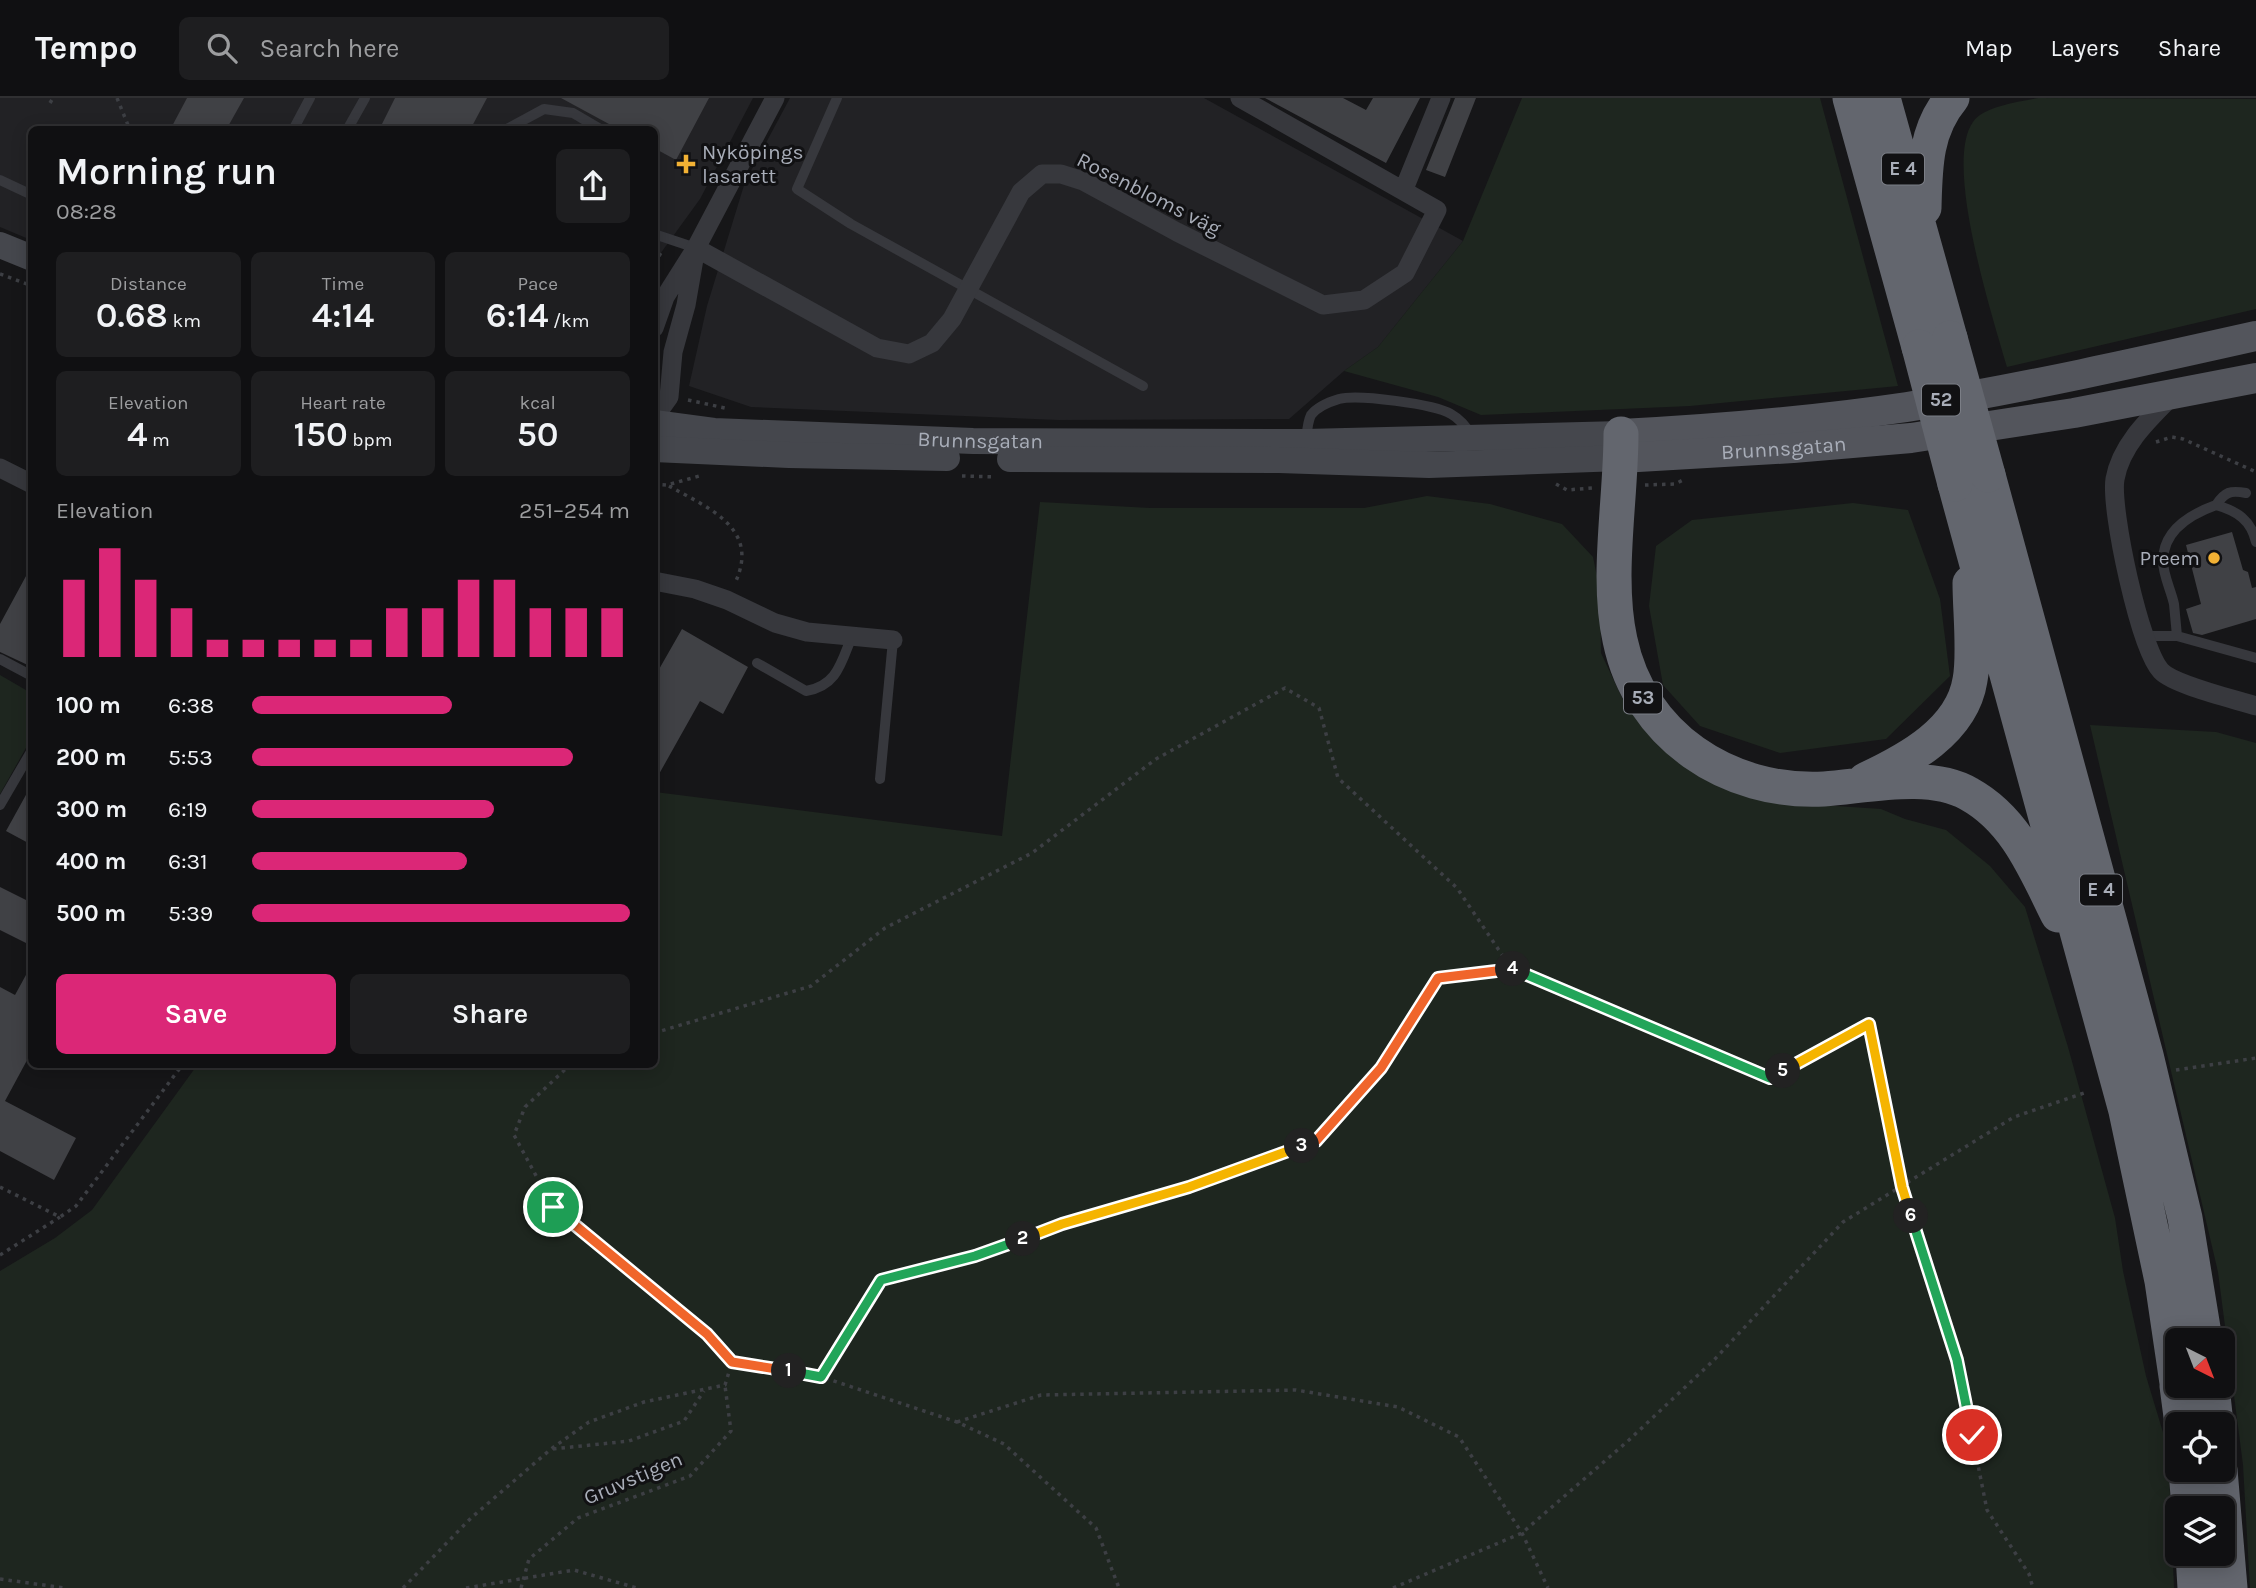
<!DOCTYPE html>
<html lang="en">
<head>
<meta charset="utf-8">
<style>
	body { margin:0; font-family:Karla,sans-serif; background:#1e1e20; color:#f1f3f6; height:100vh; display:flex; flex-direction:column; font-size:26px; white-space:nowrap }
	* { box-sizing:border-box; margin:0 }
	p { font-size:23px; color:#9c9d9f }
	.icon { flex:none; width:38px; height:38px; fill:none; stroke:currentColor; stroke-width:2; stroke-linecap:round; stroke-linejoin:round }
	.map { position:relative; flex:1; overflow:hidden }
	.sheet { position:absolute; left:28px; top:28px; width:630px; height:942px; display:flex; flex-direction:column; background:#101012; border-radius:10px; box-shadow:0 4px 18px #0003,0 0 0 2px #303032 }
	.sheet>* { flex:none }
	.needle { width:46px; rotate:138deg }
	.controls { position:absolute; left:2165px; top:1230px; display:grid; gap:14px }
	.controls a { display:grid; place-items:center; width:70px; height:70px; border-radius:10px; background:#101012; box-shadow:0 4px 18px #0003,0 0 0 2px #303032; font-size:35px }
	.pin { position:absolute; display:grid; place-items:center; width:60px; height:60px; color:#fff; margin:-30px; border:4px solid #fff; border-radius:50%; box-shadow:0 2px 7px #0007 }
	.km { position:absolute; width:35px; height:35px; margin:-18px; border-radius:50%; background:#222; color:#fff; font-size:19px; line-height:35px; text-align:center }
	.round { display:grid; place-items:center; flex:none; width:74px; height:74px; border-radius:10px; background:#1e1e20 }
	.headline { display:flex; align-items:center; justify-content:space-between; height:119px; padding:0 28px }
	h1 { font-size:38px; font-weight:600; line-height:52px }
	.stats { display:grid; grid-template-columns:repeat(3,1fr); gap:10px; height:119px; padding:7px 28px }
	.stats div { display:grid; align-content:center; border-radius:10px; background:#1e1e20; text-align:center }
	.stats b { font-size:35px; font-weight:600 }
	.stats small { font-size:19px; font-weight:400 }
	.stats p { font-size:19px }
	.chart { height:196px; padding:14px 28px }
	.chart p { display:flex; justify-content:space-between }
	.chart svg { width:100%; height:126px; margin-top:7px; stroke:#db2777; stroke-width:6 }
	.button { display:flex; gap:14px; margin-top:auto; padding:14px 28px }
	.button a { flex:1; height:80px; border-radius:10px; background:#db2777; color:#fff; font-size:28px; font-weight:600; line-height:80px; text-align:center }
	.button a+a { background:#1e1e20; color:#f1f3f6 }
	ul { padding:0 28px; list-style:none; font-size:23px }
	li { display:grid; grid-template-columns:112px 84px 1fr; align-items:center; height:52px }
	li i { height:18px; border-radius:9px; background:#db2777 }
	header { display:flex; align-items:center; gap:42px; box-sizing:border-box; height:98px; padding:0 35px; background:#101012; border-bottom:2px solid #303032 }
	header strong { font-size:33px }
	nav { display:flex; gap:38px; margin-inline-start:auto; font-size:24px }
	.search { width:490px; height:63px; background:#1e1e20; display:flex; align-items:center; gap:18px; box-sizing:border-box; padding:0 24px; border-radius:10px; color:#9c9d9f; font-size:26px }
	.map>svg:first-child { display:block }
	.built { fill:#222225 }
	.green { fill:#1e261f }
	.building { fill:#404145 }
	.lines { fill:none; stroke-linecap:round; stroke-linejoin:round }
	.path { stroke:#3d3f44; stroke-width:3.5; stroke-dasharray:3.5 5; stroke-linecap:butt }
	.lane { stroke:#37383d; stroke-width:10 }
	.street { stroke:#37383d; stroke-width:19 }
	.secondary { stroke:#45474d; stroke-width:26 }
	.primary { stroke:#53555c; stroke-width:30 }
	.highway { stroke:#63666e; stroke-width:35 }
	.highway-bridge { stroke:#63666e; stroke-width:35 }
	.split-1-casing { stroke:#fff; stroke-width:14 }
	.split-2-casing { stroke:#fff; stroke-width:14 }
	.split-3-casing { stroke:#fff; stroke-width:14 }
	.split-4-casing { stroke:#fff; stroke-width:14 }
	.split-5-casing { stroke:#fff; stroke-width:14 }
	.split-6-casing { stroke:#fff; stroke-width:14 }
	.split-7-casing { stroke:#fff; stroke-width:14 }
	.split-1 { stroke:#f0652b; stroke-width:9 }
	.split-2 { stroke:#22a559; stroke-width:9 }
	.split-3 { stroke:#f5b400; stroke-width:9 }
	.split-4 { stroke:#f0652b; stroke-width:9 }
	.split-5 { stroke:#22a559; stroke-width:9 }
	.split-6 { stroke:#f5b400; stroke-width:9 }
	.split-7 { stroke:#22a559; stroke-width:9 }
	.poi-dot { fill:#f2b134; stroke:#111113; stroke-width:2.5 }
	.labels { text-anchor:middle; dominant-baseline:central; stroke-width:6; stroke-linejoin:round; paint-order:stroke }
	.shield { fill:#111113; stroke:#7b7e86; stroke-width:2 }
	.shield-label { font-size:19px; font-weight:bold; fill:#a8adb8 }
	.poi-label { font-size:21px; fill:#a8adb8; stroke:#111113; text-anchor:start }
	.street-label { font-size:21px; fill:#a8adb8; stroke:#111113 }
</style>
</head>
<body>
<header>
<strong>Tempo</strong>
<div class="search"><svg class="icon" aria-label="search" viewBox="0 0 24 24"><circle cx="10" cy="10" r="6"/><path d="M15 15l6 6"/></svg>Search here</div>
<nav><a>Map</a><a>Layers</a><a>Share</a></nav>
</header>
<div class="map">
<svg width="2256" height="1490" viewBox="0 0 2256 1490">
	<rect width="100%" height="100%" fill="#161618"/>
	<path class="built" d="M0,0H753L700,101L655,163L654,32H32L31,142L0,129Z
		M790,0H1204L1463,143L1378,249L1344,273L1289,321L1059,322L751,309L689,288L707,208L745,84Z"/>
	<path class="green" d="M1522,0H1820L1898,288L1690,308L1481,317L1438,299L1344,273L1378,249L1463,143Z
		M2038,0L2256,1V211L2007,269C1993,220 1943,66 1973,24C1984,8 2020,4 2038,0Z
		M1427,398L1490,406L1562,426L1593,459L1600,493L1601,555L1623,602L1662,650L1821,707L1881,711L1905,721L1946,732L1990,768L2025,809L2068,949L2115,1120L2123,1173L2146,1278L2168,1351L2174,1490H0V1173L55,1140L92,1112L198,966H654L655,694L1002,738L1040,404L1150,410H1364Z
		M1853,405L1908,412L1940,501L1950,578L1886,641L1780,655L1700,628L1663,587L1649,508L1656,448L1692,422Z
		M0,577L31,595V641L0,696Z
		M2090,627L2216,634L2256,645V1490H2250L2243,1367L2218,1174Z"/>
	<path class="building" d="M187,0H244L226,32H170Z
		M395,0H487L470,32H379Z
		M561,0H709L676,62L654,50V32H620Z
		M1265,0H1343L1366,12L1373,0H1420L1386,65Z
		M1455,0H1476L1445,79L1426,72Z
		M2232,434L2243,472L2248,474L2252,490L2256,489V521L2202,537L2193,535L2186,511L2201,506L2186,447Z
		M32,467V569L0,554V526Z
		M682,531L748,569L723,616L700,603L654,685V580Z
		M32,686V747L6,733Z
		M0,789L32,805V848L0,832Z
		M32,866V953L5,1003L76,1040L54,1082L0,1053V889L15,897Z"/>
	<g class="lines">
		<path class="path" d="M117,0L130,32
			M50,5L53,0
			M654,174L656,163L662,153
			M0,176L32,188
			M688,302L725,310
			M2156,344L2172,339L2183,341L2256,374
			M962,378L996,379
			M654,386L667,387L703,377
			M1556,386L1567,392L1592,390
			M1645,387L1675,386L1685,381
			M669,388C708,410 761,430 735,485
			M654,935L811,888L885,830L1032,755L1156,661L1285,590L1319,610L1338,680L1457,790L1511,870
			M571,966L525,1009L514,1037L553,1109L707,1236L732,1264
			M2176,972L2256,960
			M0,1089L60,1119L76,1108L183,966
			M0,1157L60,1119
			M822,1279L881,1182L975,1158L1061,1126L1189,1089L1316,1043L1381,970L1438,880L1511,870L1770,980L1869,926L1902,1089L1957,1262L1987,1412L2029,1476L2033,1490
			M957,1324L1041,1297L1296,1292L1398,1309L1459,1339L1522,1435L1548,1490
			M553,1351L629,1343L684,1323L704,1293
			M0,1481L65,1490
			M403,1490L471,1420L551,1351L589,1324L644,1304L725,1287L732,1264L822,1279L957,1324L1004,1346L1096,1430L1119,1490
			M466,1490L574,1472L637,1490
			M521,1490L529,1461L578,1420L690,1378L731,1333L725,1288
			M1393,1490L1522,1435L1629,1342L1714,1262L1843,1124L2014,1019L2084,995"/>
		<path class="lane" d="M837,0L797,91L851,126L1143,288
			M293,32L310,0
			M347,32L365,0
			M505,32L544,11L573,15L602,32
			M0,82L32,97
			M654,136L696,150
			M1306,344C1307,336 1307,325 1311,317C1317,309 1329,304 1339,301C1358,296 1434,306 1451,316C1460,321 1465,328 1470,335
			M2216,407C2225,394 2230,392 2246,395
			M2144,538H2177L2256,560
			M2177,538C2176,528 2175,517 2174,506C2171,492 2163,477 2163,463C2163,432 2191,416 2216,407C2237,413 2251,422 2256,444
			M0,561L32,578
			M757,565L806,593C837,588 841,565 852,538
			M880,681L893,542
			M0,707L32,652"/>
		<path class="street" d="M1404,91L1441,0
			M696,150L877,250L909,256L932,245L952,221L1021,94L1042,76H1061L1083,83L1177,134L1323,207L1364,202L1405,175L1437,112L1240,0
			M654,230L665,199L696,150L775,0
			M2172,298C2149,321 2121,347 2115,381C2110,411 2140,551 2161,573C2174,587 2234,601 2256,608
			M654,320L669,299L673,254L686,207L694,161
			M0,370L32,386
			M654,483L695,491L727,502L775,525L807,534L893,542"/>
		<g class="secondary">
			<path d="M0,147L32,160"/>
			<path id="s1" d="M654,325L714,333L973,343L1306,344L1621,336"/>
			<path d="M654,351L789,357L947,360"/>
			<path d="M1010,361L1279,362L1429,367L1621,360"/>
		</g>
		<g class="primary">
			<path d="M1621,336C1716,331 1812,323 1907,309C2024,290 2140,264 2256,238"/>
			<path id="s2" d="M1621,360L1793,350L1911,340L2074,315L2256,280"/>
		</g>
		<path class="highway" d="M1850,0L1919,249
			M1883,0L1950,240
			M1924,110C1925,70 1925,32 1952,0
			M1621,336C1621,402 1606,479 1620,542C1640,638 1728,696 1824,691C1867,688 1930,673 1969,696C2016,722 2035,771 2058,817
			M1988,377L2146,957L2185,1120L2205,1242
			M1955,386L2126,1013L2162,1183L2177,1285
			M1865,682C1908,662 1962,633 1970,582C1975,556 1970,513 1970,485
			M2177,1288L2182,1326
			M2212,1288L2216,1326
			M2186,1372L2189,1410
			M2220,1372L2230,1490
			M2193,1456L2195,1490"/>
		<path class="highway-bridge" d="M1950,240L1988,377
			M1919,249L1955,386"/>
	</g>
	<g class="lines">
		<defs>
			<path id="split-1" d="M553,1109L707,1236L732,1264L789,1273"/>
			<path id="split-2" d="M789,1273L821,1279L881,1182L975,1158L1023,1141"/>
			<path id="split-3" d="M1023,1141L1062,1126L1189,1089L1302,1048"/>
			<path id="split-4" d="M1302,1048L1316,1043L1381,970L1438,880L1513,871"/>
			<path id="split-5" d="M1513,871L1770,980L1783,973"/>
			<path id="split-6" d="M1783,973L1869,926L1902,1089L1911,1118"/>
			<path id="split-7" d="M1911,1118L1957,1262L1972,1337"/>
		</defs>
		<use href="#split-1" class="split-1-casing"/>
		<use href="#split-2" class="split-2-casing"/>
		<use href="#split-3" class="split-3-casing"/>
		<use href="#split-4" class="split-4-casing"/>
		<use href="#split-5" class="split-5-casing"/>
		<use href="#split-6" class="split-6-casing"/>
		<use href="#split-7" class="split-7-casing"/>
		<use href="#split-1" class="split-1"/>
		<use href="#split-2" class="split-2"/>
		<use href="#split-3" class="split-3"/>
		<use href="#split-4" class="split-4"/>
		<use href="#split-5" class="split-5"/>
		<use href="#split-6" class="split-6"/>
		<use href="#split-7" class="split-7"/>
	</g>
	<g class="poi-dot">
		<path d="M682.5 55.5h7v7h7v7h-7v7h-7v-7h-7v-7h7z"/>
		<circle cx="2214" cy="460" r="7"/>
	</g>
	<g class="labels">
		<g class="shield">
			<rect x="1882" y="55.5" width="42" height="31" rx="5"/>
			<rect x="1922" y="286.5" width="38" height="31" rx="5"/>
			<rect x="1624" y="584.5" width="38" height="31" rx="5"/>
			<rect x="2080" y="776.5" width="42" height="31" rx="5"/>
		</g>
		<g class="shield-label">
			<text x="1903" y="71">E 4</text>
			<text x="1941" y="302">52</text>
			<text x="1643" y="600">53</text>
			<text x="2101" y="792">E 4</text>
		</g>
		<g class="poi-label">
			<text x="702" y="54">Nyköpings<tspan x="702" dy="24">lasarett</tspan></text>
			<text x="2200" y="460" text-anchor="end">Preem</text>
		</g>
		<g class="street-label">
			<text transform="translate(1149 96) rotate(27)">Rosenbloms väg</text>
			<text stroke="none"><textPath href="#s1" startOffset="327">Brunnsgatan</textPath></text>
			<text stroke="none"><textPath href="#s2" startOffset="163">Brunnsgatan</textPath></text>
			<text transform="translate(633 1380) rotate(-23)">Gruvstigen</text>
		</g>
	</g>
</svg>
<div class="controls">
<a><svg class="needle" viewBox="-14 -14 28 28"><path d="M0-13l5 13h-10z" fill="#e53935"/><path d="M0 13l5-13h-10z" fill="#9c9d9f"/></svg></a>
<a><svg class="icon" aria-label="locate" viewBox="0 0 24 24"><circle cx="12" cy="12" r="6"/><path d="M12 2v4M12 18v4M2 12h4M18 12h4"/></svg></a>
<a><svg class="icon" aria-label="layers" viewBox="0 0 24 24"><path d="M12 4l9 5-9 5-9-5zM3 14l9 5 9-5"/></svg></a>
</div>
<div class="pin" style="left:553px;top:1109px;background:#1e9e55"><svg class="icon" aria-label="arrive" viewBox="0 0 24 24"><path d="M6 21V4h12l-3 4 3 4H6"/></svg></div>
<div class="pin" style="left:1972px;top:1337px;background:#d93025"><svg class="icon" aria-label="check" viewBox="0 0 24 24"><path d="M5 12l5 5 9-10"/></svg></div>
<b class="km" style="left:789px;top:1273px">1</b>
<b class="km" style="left:1023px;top:1141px">2</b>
<b class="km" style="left:1302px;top:1048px">3</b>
<b class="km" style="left:1513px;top:871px">4</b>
<b class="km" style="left:1783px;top:973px">5</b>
<b class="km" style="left:1911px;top:1118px">6</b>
<section class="sheet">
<div class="headline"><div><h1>Morning run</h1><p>08:28</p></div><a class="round"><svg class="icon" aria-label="share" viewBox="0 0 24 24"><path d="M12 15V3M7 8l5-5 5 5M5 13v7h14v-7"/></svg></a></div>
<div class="stats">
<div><p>Distance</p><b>0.68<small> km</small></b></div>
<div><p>Time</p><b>4:14</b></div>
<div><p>Pace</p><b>6:14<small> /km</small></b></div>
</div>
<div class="stats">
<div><p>Elevation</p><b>4<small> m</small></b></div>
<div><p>Heart rate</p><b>150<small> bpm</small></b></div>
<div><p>kcal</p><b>50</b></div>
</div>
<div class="chart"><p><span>Elevation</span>251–254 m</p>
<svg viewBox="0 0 160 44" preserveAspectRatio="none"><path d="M5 44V17M15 44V6M25 44V17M35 44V27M45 44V38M55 44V38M65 44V38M75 44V38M85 44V38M95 44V27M105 44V27M115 44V17M125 44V17M135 44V27M145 44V27M155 44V27"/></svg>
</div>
<ul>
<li><b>100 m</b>6:38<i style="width:53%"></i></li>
<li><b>200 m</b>5:53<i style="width:85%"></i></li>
<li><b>300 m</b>6:19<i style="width:64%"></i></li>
<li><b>400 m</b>6:31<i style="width:57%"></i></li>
<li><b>500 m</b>5:39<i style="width:100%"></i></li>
</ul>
<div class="button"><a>Save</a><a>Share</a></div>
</section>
</div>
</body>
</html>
